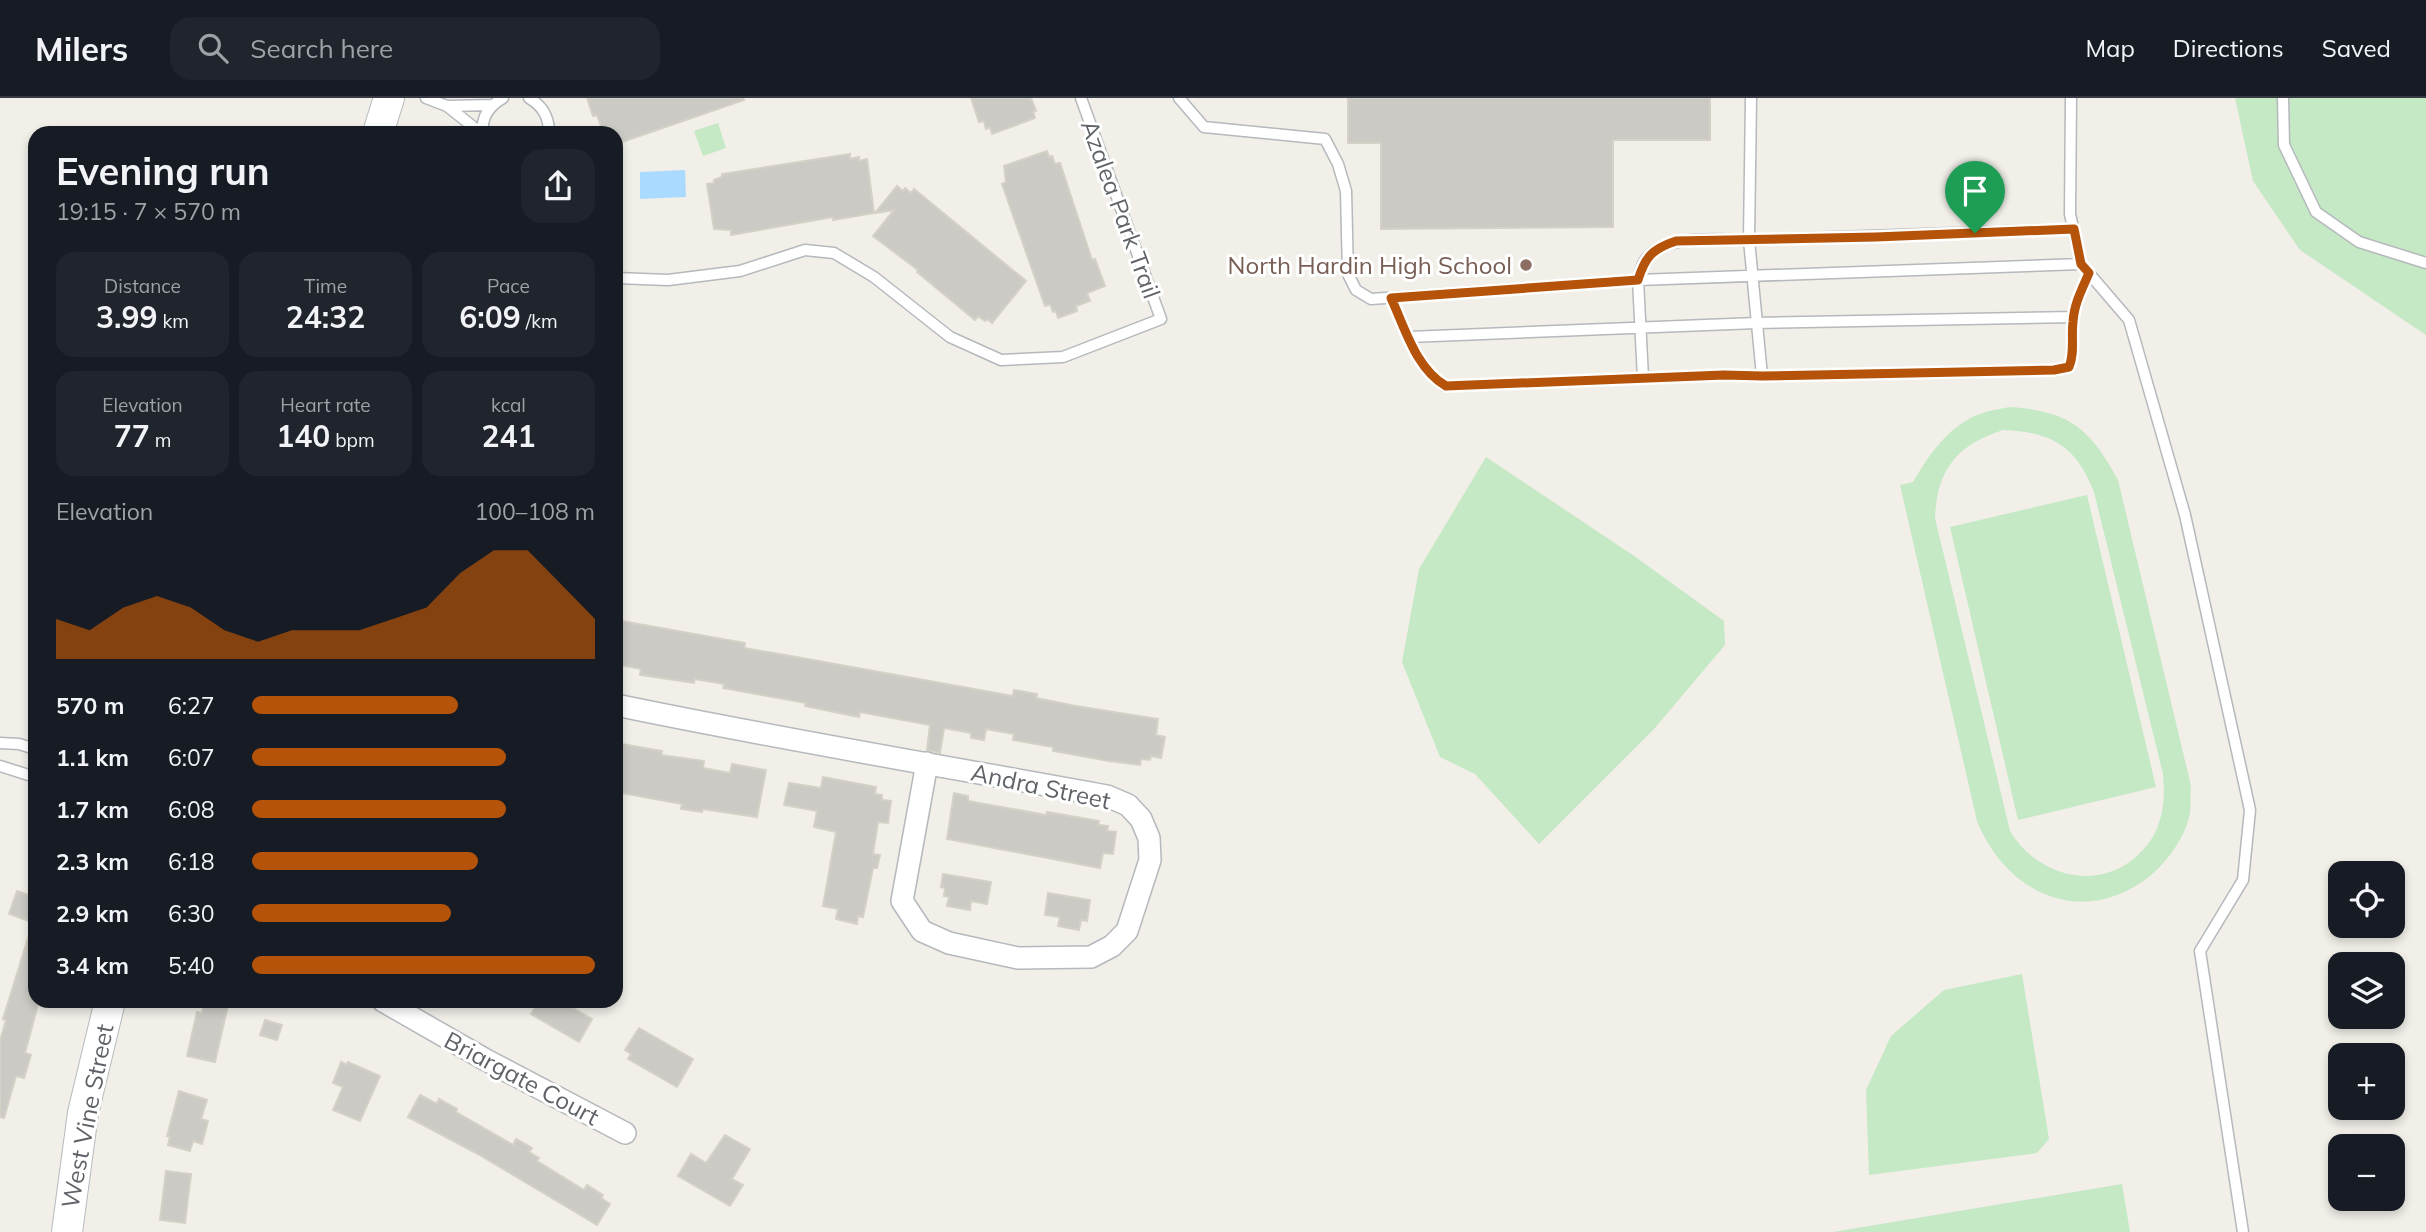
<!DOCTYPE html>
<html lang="en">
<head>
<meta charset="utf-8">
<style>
	body { margin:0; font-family:Mulish,sans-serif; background:#20242c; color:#f1f3f6; height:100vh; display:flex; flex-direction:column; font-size:26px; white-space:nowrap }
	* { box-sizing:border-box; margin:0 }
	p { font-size:23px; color:#9ea1a6 }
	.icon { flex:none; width:38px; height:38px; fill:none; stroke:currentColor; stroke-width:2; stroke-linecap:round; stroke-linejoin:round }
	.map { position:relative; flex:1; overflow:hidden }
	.panel { position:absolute; left:28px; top:28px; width:595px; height:882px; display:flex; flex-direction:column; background:#171b24; border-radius:21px; box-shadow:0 4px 10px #0003 }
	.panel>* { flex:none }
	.fabs { position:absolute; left:2328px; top:763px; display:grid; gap:14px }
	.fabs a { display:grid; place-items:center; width:77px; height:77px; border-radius:14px; background:#171b24; box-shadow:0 4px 10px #0003; font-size:35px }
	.pin { position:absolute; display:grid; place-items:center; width:60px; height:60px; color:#fff; margin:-72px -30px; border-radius:50% 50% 50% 0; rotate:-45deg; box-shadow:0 0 7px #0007 }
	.pin .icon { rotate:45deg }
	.round { display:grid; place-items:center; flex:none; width:74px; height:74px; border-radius:21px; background:#20242c }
	.summary { display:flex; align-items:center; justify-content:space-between; height:119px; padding:0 28px }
	h1 { font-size:38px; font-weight:700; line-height:52px }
	.metrics { display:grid; grid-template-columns:repeat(3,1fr); gap:10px; height:119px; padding:7px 28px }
	.metrics div { display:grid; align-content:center; border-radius:18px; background:#20242c; text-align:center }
	.metrics b { font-size:30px; font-weight:700 }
	.metrics small { font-size:19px; font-weight:400 }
	.metrics p { font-size:19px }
	.chart { height:196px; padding:14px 28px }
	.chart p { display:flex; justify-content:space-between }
	.chart svg { width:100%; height:126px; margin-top:7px; fill:#b45309; opacity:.7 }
	ul { padding:0 28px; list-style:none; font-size:23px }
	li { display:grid; grid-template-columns:112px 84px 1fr; align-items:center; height:52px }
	li i { height:18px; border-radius:9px; background:#b45309 }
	header { display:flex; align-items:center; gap:42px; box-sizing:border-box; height:98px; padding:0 35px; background:#171b24; border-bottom:2px solid #363941 }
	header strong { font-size:33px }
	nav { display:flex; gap:38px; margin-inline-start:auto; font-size:24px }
	.search { width:490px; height:63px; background:#20242c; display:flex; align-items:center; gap:18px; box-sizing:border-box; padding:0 24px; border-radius:21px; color:#9ea1a6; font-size:26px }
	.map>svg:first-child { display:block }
	.green { fill:#c5e8c5; fill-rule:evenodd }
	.water { fill:#aadaff }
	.building { fill:#cccac5; stroke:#d6d1c6; stroke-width:2 }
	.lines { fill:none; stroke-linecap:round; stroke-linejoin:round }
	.lane-casing { stroke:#b5b8bc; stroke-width:13 }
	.street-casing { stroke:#b5b8bc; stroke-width:24 }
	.secondary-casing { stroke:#b6babf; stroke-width:32 }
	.lane { stroke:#fff; stroke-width:10 }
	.street { stroke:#fff; stroke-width:21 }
	.secondary { stroke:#fff; stroke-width:30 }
	.route-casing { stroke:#fff; stroke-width:14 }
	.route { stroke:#b45309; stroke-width:9 }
	.education-dot { fill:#8d6e63; stroke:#fff; stroke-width:2.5 }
	.labels { text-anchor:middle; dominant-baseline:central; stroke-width:6; stroke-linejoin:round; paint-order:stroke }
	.street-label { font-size:24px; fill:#5f6368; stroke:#fff }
	.education-label { font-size:24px; fill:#785e54; stroke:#fff; text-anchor:end }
</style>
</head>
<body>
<header>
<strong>Milers</strong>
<div class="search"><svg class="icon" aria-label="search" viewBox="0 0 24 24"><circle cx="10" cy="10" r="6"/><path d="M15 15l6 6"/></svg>Search here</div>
<nav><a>Map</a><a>Directions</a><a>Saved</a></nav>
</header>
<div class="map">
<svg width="2426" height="1134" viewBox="0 0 2426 1134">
	<rect width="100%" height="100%" fill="#f1efe8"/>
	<path class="green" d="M2235,0H2426V237L2300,152L2253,83Z
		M718,25L726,50L703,58L694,33Z
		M2010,309C2069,313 2090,330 2118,382L2191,688C2190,696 2191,706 2190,715C2186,738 2168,763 2150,778C2083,831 2007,797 1977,723L1900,387L1913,384C1929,357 1947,330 1977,317C1987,313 1999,311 2010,309ZM2003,332C2052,334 2076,348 2094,394L2163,676C2165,696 2164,716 2155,735C2150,745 2140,756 2131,763C2090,793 2035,775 2010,733L1935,420C1937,371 1957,347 2003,332Z
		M1486,359L1637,460L1724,523L1725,547L1654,631L1539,746L1475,676L1440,659L1402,564L1419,471Z
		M2087,397L2156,689L2018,722L1950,429Z
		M2022,876L2049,1041L2037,1055L1869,1077L1866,992L1891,938L1944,892Z
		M2122,1086L2130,1134H1833Z"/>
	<path class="water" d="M685,72L686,99L640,101V74Z"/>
	<path class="building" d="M587,0H743L744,2L616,46V35H612L610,29L602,31L597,17L593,18Z
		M971,0H1031L1036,13L1033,14L1035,20L992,36L990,29L986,31L984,23L979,24Z
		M1348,0H1710V42H1613V129L1381,131V45H1348Z
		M1047,53L1049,59L1052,58L1055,66L1060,65L1092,162L1095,161L1105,188L1087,195L1090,203L1076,208L1077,213L1058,220L1056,213L1053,214L1050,206L1045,208L1002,86L1006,84L1004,68Z
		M850,56V61L859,59V63L867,61L874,115L833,122V119L731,137V132L714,131L707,86L714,85V82L722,79V76Z
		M897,88L903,93L905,90L911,95L914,91L1026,183L992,225L987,221L985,223L978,218L975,222L917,174L918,172L873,138L894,112L875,115Z
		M616,522L745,545L744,550L785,557L1013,598L1014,592L1037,596L1036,600L1076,608L1158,621L1156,637L1165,639L1161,660L1151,658L1150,662L1141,661L1140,667L1109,663L1053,653V649L1013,642L1014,636L986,631L984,642L971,640V635L944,630L940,655L927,652L930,627L860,614L859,619L805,608L806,605L723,590L724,586L695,581L694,585L640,577L641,571L616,566Z
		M616,645L662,653L661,657L704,663L703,670L730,675L732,666L766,672L757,719L703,711L702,714L681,711L682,706L616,694Z
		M823,679L876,689L875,696L882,697V702L891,703L888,725L878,724L873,756L880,757L877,770H873L863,819L858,818L857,826L836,821L838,811L823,808L836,734L814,729L817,713L784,707L789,685L821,690Z
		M954,695L968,698V703L1046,717L1047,714L1099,723L1098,727L1108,728L1107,733L1116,734L1113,756L1103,755L1100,770L947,741Z
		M943,776L991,784L987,806L971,803L970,812L947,808L949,799L944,798L945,790L941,789Z
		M17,793L35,799V825L9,816Z
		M1048,795L1090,802L1087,823L1081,822L1079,832L1058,828L1060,819L1045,817Z
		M32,827L35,828V903H39L25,955L31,957L24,980L16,978L4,1020L0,1019V943L6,922L3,921Z
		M205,903H229L215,964L187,958L197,914L202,915Z
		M539,903H561L592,921L579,944L531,916Z
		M265,922L282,927L277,942L260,937Z
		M639,930L693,961L677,989L628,961L631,956L625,952Z
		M341,964L347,967L348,964L380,978L360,1023L333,1012L343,989L333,985Z
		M179,993L207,1002L201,1021L208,1023L202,1046L193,1043L190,1053L168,1047L170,1039L167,1038Z
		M420,997L437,1006L439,1001L457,1011L456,1014L513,1047L516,1041L532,1050L529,1054L539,1060L537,1063L584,1092L587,1087L603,1097L601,1100L610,1106L597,1127L478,1056L408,1019Z
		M725,1037L750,1051L732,1081L743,1087L730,1108L678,1078L691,1056L706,1065Z
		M166,1073L191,1076L185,1125L160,1122Z"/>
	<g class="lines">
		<defs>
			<path id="lane" d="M426,0L447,8L481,35
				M529,0C543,8 549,19 549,35
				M1179,0L1204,29L1325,41L1338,66L1346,93L1348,176L1356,192L1371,201L1638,182C1639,177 1641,171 1643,166C1658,134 1719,142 1749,142L1751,0
				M2071,0L2070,116L2081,166L2129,222L2185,417L2250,712L2243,782L2200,853L2243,1134
				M2283,0L2284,47L2316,114L2359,144L2426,165
				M447,8L492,7
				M483,35C481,19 489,8 503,0
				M616,180L668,182L740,173L805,152L834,155L874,179L950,239L1001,262L1063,259L1161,221L1081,0
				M1391,200C1405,230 1416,270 1445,288L1724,277L1762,278L2054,272L2069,269C2075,256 2071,239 2073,224C2074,206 2082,191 2089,175
				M1409,239L1756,225L2074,219
				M1762,278L1749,142L2074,131
				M1643,280L1638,182L2081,166
				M0,645L19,646L35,651
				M0,668L35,679"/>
			<path id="street" d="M616,607C779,641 943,668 1107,698L1128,707L1141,721L1149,740L1150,762L1127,833L1112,848L1091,859L1018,860L949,845L922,833L902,803L927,665
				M383,903L486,962L625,1035"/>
			<path id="secondary" d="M378,35L389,0
				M67,1134L83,1015L110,903"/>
		</defs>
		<use href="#lane" class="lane-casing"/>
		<use href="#street" class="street-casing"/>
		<use href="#secondary" class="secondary-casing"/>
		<use href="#lane" class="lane"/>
		<use href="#street" class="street"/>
		<use href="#secondary" class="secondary"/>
	</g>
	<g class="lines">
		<defs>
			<path id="route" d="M2074,131L2081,166L2089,175C2082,191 2074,206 2073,224C2071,239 2075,255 2069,269L2054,272L1762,278L1724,277L1446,288C1416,271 1405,230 1391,200L1638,182C1645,159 1652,151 1676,143L1876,139Z"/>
		</defs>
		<use href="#route" class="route-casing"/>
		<use href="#route" class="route"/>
	</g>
	<circle class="education-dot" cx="1526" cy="167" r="7"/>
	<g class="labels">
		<g class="street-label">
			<text transform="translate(1121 111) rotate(70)">Azalea Park Trail</text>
			<text transform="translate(1041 688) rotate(12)">Andra Street</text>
			<text transform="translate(522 980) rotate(28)">Briargate Court</text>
			<text transform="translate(87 1018) rotate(-79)">West Vine Street</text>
		</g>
		<g class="education-label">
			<text x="1512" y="167">North Hardin High School</text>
		</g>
	</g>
</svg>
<div class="fabs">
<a><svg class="icon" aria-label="locate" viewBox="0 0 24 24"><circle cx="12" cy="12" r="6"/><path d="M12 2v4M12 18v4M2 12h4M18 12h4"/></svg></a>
<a><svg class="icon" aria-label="layers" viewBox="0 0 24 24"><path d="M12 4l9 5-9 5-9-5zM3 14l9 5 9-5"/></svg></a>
<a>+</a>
<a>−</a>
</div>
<div class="pin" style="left:1975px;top:135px;background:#1e9e55"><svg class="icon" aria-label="arrive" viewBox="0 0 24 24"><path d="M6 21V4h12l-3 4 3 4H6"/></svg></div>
<section class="panel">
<div class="summary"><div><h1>Evening run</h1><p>19:15 · 7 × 570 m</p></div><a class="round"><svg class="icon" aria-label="share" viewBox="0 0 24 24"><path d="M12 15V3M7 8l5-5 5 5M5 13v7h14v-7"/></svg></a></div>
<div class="metrics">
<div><p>Distance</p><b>3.99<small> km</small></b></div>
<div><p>Time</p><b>24:32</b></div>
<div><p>Pace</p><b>6:09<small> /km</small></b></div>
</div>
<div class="metrics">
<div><p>Elevation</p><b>77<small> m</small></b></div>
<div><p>Heart rate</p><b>140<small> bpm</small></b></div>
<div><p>kcal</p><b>241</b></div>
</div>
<div class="chart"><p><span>Elevation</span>100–108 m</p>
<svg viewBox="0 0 160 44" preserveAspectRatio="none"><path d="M0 44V30L10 34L20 26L30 22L40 26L50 34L60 38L70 34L80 34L90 34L100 30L110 26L120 14L130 6L140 6L150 18L160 30V44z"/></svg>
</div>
<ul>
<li><b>570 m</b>6:27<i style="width:60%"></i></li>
<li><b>1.1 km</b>6:07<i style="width:74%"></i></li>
<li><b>1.7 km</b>6:08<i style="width:74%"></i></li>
<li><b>2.3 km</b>6:18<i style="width:66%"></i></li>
<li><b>2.9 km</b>6:30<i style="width:58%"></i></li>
<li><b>3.4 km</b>5:40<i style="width:100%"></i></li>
</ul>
</section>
</div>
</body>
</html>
